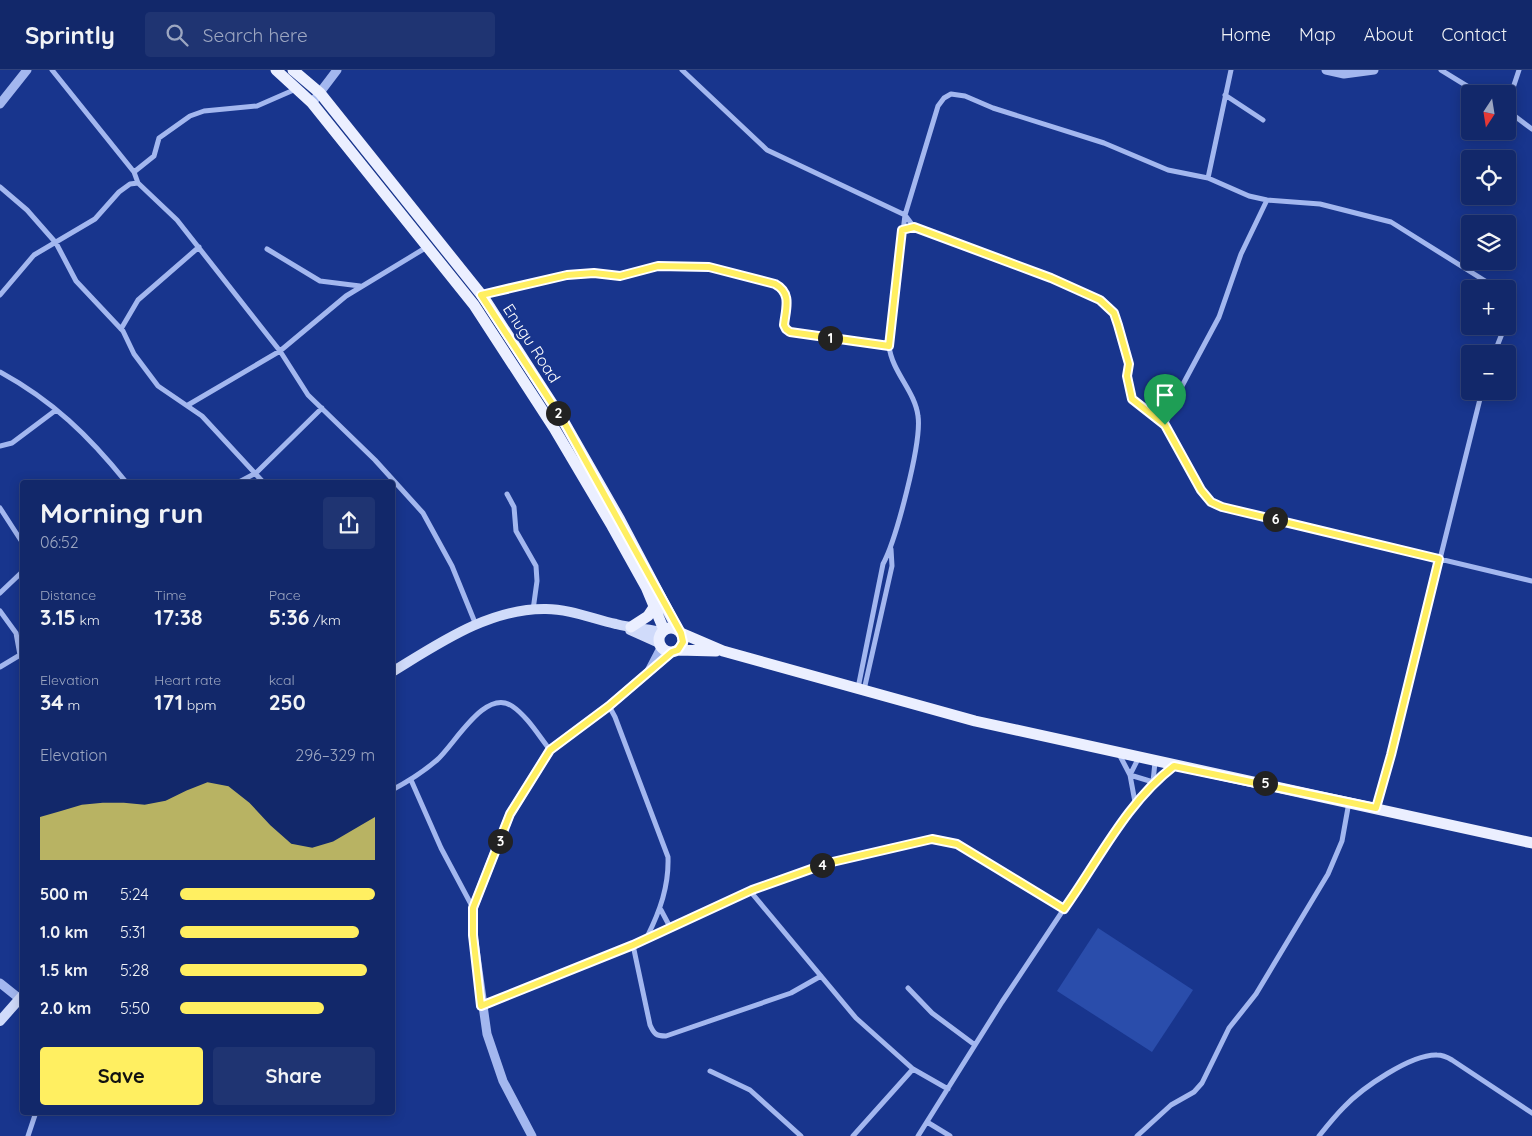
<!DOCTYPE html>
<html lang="en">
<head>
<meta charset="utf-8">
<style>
	body { margin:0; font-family:Quicksand,sans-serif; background:#1f3472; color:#f1f3f6; height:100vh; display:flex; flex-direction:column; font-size:19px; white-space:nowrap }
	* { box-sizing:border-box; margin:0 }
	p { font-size:16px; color:#9ca6c1 }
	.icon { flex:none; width:28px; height:28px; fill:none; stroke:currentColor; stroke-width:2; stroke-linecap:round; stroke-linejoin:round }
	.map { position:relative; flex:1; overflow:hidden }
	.panel { position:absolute; left:20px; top:410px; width:375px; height:635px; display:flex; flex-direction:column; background:#12286a; border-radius:5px; box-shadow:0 2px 12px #0003,0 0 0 1px #31447e }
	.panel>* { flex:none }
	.needle { width:32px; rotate:192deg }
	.controls { position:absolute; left:1461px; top:15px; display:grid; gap:10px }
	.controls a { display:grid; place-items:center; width:55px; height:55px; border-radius:5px; background:#12286a; box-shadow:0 2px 12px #0003,0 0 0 1px #31447e; font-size:25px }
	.pin { position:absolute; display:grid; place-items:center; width:42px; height:42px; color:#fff; margin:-51px -21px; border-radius:50% 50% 50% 0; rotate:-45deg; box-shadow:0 0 5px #0007 }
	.pin .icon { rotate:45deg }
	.km { position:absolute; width:25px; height:25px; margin:-12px; border-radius:50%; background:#222; color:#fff; font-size:14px; line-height:25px; text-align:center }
	.round { display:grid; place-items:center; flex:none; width:52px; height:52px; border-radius:5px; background:#1f3472 }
	.overview { display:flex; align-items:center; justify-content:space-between; height:85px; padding:0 20px }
	h1 { font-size:28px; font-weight:700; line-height:38px }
	.metrics { display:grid; grid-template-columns:repeat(3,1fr); gap:8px; height:85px; padding:5px 20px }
	.metrics div { display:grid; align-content:center }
	.metrics b { font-size:21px; font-weight:700 }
	.metrics small { font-size:14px; font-weight:400 }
	.metrics p { font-size:14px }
	.chart { height:140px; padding:10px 20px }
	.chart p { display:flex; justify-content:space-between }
	.chart svg { width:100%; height:90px; margin-top:5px; fill:#ffef61; opacity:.7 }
	.button { display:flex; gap:10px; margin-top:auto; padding:10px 20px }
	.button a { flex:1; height:58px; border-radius:5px; background:#ffef61; color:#111; font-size:20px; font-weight:700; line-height:58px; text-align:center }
	.button a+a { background:#1f3472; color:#f1f3f6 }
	ul { padding:0 20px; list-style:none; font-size:16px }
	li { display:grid; grid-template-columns:80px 60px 1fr; align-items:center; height:38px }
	li i { height:12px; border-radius:6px; background:#ffef61 }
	header { display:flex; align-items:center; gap:30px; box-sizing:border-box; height:70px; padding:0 25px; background:#12286a; border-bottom:1px solid #31447e }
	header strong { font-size:24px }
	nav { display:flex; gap:28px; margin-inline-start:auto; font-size:18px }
	.search { width:350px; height:45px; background:#1f3472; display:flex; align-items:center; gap:12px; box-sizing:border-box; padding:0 18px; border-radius:5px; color:#9ca6c1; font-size:19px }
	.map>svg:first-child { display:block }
	.pitch { fill:#2a4dab }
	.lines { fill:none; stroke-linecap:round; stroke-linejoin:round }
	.minor { stroke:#a3b7ef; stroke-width:5 }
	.tertiary { stroke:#a3b7ef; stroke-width:9 }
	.secondary { stroke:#d0dbfa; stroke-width:10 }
	.primary { stroke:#ebefff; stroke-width:11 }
	.route-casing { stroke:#fff; stroke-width:10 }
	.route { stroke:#ffef61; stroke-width:6 }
	.labels { text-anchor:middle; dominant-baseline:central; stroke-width:5; stroke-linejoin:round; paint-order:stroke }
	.street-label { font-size:16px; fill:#fff; stroke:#18358d }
</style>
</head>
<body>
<header>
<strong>Sprintly</strong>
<div class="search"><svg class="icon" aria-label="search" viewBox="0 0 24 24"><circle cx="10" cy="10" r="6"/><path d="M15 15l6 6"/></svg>Search here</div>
<nav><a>Home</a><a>Map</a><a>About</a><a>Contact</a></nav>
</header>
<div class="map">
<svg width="1532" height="1066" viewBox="0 0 1532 1066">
	<rect width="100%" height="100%" fill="#18358d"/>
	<path class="pitch" d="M1098,858L1193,920L1152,982L1057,921Z"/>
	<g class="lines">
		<path class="minor" d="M52,0L134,102L138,113L177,150L280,281L308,325L375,390L423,443L452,496L476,555
			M682,0L767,80L905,145L914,157L1051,208L1100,230L1113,243L1118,255L1129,293L1127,306L1132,329L1165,355L1201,420L1211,431L1222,437L1532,511
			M1441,0L1480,24
			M1225,25L1263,50
			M1508,33L1519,0
			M1508,41L1532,59
			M134,102L154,86L159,68L190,46L204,41L257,36L296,19
			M1208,108L1231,0
			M0,117L27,140L56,173L76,211L123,261L134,284L158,316L202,346L263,412
			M267,179L320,211L360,216
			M481,224L567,205L594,203L620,206L658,196L709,197L775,214C792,223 786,238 785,255L786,259L790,262L889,276
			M0,225L34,185L95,149L119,122L130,114L138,113
			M121,259L138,230L199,177
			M1494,284L1505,256
			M0,302C53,331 89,366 126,412
			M188,335L280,281L346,226L427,177
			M1165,355L1182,316L1219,247L1241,184L1267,130
			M0,376L12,373L56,340
			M239,412L256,403L322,338
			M507,424L514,437L516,461L536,496L537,511L533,540
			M0,438L22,472
			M0,523L22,502
			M0,541L16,563L20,585L22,586
			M0,597L20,585
			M858,618L883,494C896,470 922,372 918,346C915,321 892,302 889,276L905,145L938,36L944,28L951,24L965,26L993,38L1104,73L1168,100L1208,108L1249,126L1267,130L1320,134L1391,152L1498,219
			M864,620L892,496L891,479
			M609,636L615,647L668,787C669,816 660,841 647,867
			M1119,684L1130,705L1135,732
			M1130,705L1153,712
			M1130,705L1138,689
			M411,710L441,778L473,838
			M1153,712L1155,692
			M392,720C409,711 423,702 437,690C455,674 485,618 512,636C527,646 539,666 550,680
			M1376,738L1391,685L1482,321
			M750,821L856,948L913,999L948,1019
			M661,840L670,857
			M633,875L650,955C654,964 656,966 666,966L791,923L821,906
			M908,918L932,943L975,975
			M482,935L633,875L752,820L828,793L932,769L957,774L1064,839
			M710,1001L750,1020L801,1066
			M927,1052L950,1066
			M28,1066L36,1042
			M853,1066L913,999
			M918,1066L1002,932L1135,732L1153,712L1174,696
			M1137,1066L1171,1035L1194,1022L1202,1013L1229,958L1256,924L1328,804L1342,771L1349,732
			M1319,1066C1327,1056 1335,1046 1344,1037C1362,1018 1411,984 1437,985C1443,985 1447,987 1452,990L1532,1043"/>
		<path class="tertiary" d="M1326,0L1344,4L1374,0
			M312,33L337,0
			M0,34L27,0
			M649,601L661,578
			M0,913L20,929
			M532,1066L503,1011L487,964L473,865V838L510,744L550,680L609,636L672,582"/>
		<path class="secondary" d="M630,560L659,573
			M392,602C438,574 489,538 546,539C570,539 593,549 616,554C631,558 647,559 662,562
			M0,951L22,926"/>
		<path class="primary" d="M276,0L312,33L474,235L554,358L612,456L646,517L664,560
			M293,0L320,23L484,228L564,352L620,450L678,560
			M631,557L648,546L654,537
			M659 570a12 12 0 1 1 24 0a12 12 0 1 1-24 0Z
			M681,563L723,581L975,651L1532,773
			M678,580L716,581"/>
	</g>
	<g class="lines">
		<defs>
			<path id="route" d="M914,157L1051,208L1100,230L1114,243L1118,255L1129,294L1127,306L1132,329L1165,355L1201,420L1211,432L1222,437L1439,489L1391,685L1376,738L1174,696C1126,733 1099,790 1064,839L957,774L932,769L828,793L752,820L633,875L481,936L473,865V838L510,744L550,680L609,636L672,582L678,580L683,572L681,563L564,352L481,225L567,205L594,203L620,206L658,196L709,197L775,214C792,223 786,238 784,255L786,259L790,262L889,276L902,160Z"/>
		</defs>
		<use href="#route" class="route-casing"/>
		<use href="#route" class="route"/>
	</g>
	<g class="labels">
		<g class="street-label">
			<text transform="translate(532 273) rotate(57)">Enugu Road</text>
		</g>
	</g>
</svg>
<div class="controls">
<a><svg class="needle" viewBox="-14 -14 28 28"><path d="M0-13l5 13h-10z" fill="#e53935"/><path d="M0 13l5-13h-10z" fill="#9ca6c1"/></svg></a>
<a><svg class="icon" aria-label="locate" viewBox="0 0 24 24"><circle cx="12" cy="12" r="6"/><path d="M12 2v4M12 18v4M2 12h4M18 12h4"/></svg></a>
<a><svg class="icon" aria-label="layers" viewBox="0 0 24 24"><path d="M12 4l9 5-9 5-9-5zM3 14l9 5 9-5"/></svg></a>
<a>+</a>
<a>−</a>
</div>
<div class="pin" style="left:1165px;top:355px;background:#1e9e55"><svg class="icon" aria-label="arrive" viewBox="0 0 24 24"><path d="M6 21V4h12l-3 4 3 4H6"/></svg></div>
<b class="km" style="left:830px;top:268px">1</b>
<b class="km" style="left:558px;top:343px">2</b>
<b class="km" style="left:500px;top:771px">3</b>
<b class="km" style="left:822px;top:795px">4</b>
<b class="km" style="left:1265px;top:713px">5</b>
<b class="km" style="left:1275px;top:449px">6</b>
<section class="panel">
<div class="overview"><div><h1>Morning run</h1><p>06:52</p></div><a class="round"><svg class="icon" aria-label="share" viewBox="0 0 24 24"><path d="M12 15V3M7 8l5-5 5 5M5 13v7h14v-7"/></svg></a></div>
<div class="metrics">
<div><p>Distance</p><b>3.15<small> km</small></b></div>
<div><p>Time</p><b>17:38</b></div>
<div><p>Pace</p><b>5:36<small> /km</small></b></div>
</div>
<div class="metrics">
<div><p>Elevation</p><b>34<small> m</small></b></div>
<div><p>Heart rate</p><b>171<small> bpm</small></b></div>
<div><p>kcal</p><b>250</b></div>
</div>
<div class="chart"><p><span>Elevation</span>296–329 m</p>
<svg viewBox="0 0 160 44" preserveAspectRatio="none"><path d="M0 44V23L10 20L20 17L30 16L40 16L50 17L60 15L70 10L80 6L90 8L100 16L110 27L120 36L130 38L140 35L150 29L160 23V44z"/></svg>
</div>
<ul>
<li><b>500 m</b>5:24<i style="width:100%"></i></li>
<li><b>1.0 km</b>5:31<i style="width:92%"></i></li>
<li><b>1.5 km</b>5:28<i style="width:96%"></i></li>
<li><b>2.0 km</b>5:50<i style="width:74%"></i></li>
</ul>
<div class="button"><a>Save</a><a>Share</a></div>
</section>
</div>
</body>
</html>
